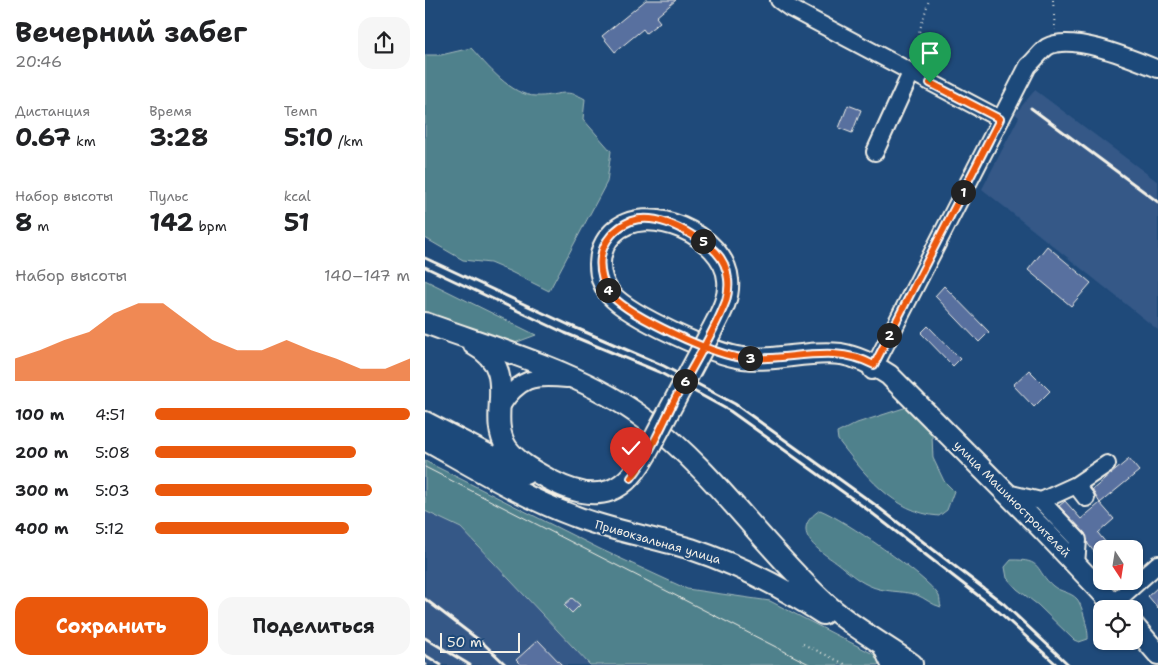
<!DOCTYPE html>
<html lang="ru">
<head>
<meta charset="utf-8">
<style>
	body { margin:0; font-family:"Shantell Sans",sans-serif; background:#f6f6f6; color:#202124; height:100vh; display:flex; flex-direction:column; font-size:19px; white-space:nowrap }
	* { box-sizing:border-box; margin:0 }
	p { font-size:16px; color:#757577 }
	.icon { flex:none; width:28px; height:28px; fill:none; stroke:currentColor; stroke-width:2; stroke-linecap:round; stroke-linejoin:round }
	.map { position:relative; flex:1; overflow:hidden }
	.drawer { display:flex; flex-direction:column; background:#fff; width:425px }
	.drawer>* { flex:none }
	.needle { width:32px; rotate:168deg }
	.tools { position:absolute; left:668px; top:540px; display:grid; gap:10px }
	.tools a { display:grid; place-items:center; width:50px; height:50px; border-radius:10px; background:#fff; box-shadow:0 1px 4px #0004; font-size:25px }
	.scale { position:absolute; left:15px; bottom:12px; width:80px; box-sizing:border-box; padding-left:5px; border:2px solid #f4f1e8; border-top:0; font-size:14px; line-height:18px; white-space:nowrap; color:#f4f1e8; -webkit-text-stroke:4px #1f4a7a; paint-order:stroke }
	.pin { position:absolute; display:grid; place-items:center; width:42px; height:42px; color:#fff; margin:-51px -21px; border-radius:50% 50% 50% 0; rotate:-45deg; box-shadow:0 0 5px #0007 }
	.pin .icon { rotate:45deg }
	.km { position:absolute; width:25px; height:25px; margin:-12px; border-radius:50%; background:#222; color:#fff; font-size:14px; line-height:25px; text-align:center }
	.round { display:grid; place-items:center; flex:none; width:52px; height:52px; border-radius:15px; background:#f6f6f6 }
	.head { display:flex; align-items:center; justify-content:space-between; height:85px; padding:0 15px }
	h1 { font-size:28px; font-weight:700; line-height:38px }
	.metrics { display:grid; grid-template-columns:repeat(3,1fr); gap:8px; height:85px; padding:5px 15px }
	.metrics div { display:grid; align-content:center }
	.metrics b { font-size:25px; font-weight:700 }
	.metrics small { font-size:14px; font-weight:400 }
	.metrics p { font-size:14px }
	.chart { height:140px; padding:10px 15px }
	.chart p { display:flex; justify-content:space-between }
	.chart svg { width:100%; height:90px; margin-top:5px; fill:#ea580c; opacity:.7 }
	.button { display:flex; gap:10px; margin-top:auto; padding:10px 15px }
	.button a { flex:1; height:58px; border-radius:15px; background:#ea580c; color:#fff; font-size:20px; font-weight:700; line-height:58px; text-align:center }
	.button a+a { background:#f6f6f6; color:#202124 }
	ul { padding:0 15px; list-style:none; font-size:16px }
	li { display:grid; grid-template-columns:80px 60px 1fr; align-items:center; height:38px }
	li i { height:12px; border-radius:6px; background:#ea580c }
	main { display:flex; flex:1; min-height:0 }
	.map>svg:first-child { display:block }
	.built { fill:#345887 }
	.green { fill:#50818c; stroke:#a2b9ba }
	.building { fill:#586f9f; stroke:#f4f1e8 }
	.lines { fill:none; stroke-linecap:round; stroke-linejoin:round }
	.minor-casing { stroke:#f4f1e8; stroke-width:20 }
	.major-casing { stroke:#f4f1e8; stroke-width:24 }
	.path { stroke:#f4f1e8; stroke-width:2; stroke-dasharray:1 4; stroke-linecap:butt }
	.minor { stroke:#1f4a7a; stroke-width:16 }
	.major { stroke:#1f4a7a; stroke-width:20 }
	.tram { stroke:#f4f1e8; stroke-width:1 }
	.rail { stroke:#f4f1e8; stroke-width:3 }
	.major-bridge-casing { stroke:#f4f1e8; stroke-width:24; stroke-linecap:butt }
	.major-bridge { stroke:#1f4a7a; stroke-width:20 }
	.route-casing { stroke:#fff; stroke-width:10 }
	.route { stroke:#ea580c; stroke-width:6 }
	.labels { text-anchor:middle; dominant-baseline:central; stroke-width:4; stroke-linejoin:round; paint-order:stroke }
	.street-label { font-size:12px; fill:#f4f1e8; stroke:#1f4a7a }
</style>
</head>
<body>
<main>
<section class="drawer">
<div class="head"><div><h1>Вечерний забег</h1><p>20:46</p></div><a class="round"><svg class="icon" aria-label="share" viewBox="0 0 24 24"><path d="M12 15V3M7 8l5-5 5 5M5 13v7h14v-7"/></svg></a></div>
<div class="metrics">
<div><p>Дистанция</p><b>0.67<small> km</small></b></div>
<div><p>Время</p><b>3:28</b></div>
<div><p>Темп</p><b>5:10<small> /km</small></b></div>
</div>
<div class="metrics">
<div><p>Набор высоты</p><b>8<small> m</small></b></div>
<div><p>Пульс</p><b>142<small> bpm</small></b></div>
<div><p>kcal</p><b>51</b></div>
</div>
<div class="chart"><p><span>Набор высоты</span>140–147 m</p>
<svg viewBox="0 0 160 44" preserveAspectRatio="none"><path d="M0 44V33L10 29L20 24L30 20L40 11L50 6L60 6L70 15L80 24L90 29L100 29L110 24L120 29L130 33L140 38L150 38L160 33V44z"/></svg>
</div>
<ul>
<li><b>100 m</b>4:51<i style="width:100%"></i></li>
<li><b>200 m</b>5:08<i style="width:79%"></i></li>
<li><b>300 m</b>5:03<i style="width:85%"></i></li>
<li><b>400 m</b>5:12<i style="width:76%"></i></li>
</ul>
<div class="button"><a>Сохранить</a><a>Поделиться</a></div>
</section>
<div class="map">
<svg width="733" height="665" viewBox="0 0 733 665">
	<rect width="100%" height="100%" fill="#1f4a7a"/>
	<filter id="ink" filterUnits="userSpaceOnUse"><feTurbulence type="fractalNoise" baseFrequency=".02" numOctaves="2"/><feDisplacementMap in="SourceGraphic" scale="10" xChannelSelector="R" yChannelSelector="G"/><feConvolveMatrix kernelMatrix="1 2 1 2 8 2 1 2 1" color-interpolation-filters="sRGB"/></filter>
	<g filter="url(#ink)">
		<path class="built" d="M610,90L733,182V330L557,189L594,117L590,114Z
			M0,511L36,528L165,665H0Z"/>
		<path class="green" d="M46,48C62,65 86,96 111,96C132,97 139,87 160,99L158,119L186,151L182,182L124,291L84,271L65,263L38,260L0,238V55H16Z
			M0,280L111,335L87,344L0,315Z
			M482,407L503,424L507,436L508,458L519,481L529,491L522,510L514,516C468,513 438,472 413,440L412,433L432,423Z
			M0,461L175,549L262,589L345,601L456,658L457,665H165L36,528L0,511Z
			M395,510C417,518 503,577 514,596C515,599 515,604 516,607C507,605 500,598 492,595C476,590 459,593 443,585C432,580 422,571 412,563C393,550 363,531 395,510Z
			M586,560C619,559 609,570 628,586C635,592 646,592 652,599C657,604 664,632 663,639L654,642L649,640L613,605L592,589L582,578L580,567Z"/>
		<path class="building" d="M221,0H251L231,17L235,22L221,33L218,29L190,52L177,36Z
			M423,105L436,110L427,133L414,128Z
			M622,246L666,283L646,306L603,270Z
			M519,286L564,332L554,342L510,296Z
			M503,326L535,359L528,366L496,333Z
			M604,370L625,391L609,407L588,385Z
			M704,459L714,471L675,503L667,490Z
			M640,501L656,519L675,503L689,519L673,533L686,549H676V561L663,544L660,533L634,506Z
			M733,587V608L723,596Z
			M147,598L155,605L147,613L139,605Z
			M113,640L137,665H96L91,660Z"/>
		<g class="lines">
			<defs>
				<path id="minor" d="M354,0L365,8L575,119
					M450,152L486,73
					M447,371L603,66C609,61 615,52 622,47C647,33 708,59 733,69
					M75,408C94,377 108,376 142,379
					M651,485L661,498
					M582,493L616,501L653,540L651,564
					M616,501L651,485L682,464
					M688,604L733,564
					M458,650L465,665"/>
				<path id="major" d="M0,323C72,349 160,373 221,420C288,470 334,541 395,598C422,624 457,643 487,664
					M286,332C294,316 305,299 303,280C300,236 221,200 188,233C171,250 171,277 186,295C205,316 289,355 318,358C350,362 383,350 416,354C434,357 449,365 464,375L620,532L693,609
					M49,345C97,371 60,414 82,448C93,463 109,471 125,480C174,506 202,494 226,445
					M0,422L100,474
					M0,440C49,467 97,497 149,516C187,531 227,537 266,549C314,565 356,586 398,614
					M709,626L733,654"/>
			</defs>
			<use href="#minor" class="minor-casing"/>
			<use href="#major" class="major-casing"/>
			<path class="path" d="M628,0L630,30
				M494,61L491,42L504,0
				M378,644L422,665"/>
			<use href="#minor" class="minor"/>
			<use href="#major" class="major"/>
			<path class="tram" d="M0,467L386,665"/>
			<path class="rail" d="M606,108L733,202
				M0,258L144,325L237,365L310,404L449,504L579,604L644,665
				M0,267L140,333L234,372L305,411L443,510L573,611L632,665
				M0,599L59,644L81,665
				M0,638L45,665
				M0,655L16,665
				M0,664L1,665"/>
			<defs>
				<path id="major-bridge" d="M226,445L286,332"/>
			</defs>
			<use href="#major-bridge" class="major-bridge-casing"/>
			<use href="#major-bridge" class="major-bridge"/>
		</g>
	</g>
	<g class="lines" filter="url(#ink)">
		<defs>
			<path id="route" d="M206,478C225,455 237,425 250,399C267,367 288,335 301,301C303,294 304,287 303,279C301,256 285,245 267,235C249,224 227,214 206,221C191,227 178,241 176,257C174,270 178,285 187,296C207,317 290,356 319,358C363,362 408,342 449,365L575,119L505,83"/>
		</defs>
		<use href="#route" class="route-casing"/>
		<use href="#route" class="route"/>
	</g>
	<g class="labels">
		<g class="street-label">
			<text transform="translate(587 499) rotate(45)">улица Машиностроителей</text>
			<text transform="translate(233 542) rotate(16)">Привокзальная улица</text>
		</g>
	</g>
</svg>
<div class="tools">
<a><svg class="needle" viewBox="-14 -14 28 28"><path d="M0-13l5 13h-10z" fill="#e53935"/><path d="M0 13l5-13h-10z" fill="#757577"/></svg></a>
<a><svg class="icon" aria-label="locate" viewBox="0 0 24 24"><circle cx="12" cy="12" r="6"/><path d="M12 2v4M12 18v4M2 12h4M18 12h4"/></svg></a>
</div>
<div class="scale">50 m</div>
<div class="pin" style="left:505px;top:83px;background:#1e9e55"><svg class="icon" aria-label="arrive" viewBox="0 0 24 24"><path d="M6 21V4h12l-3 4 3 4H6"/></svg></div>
<div class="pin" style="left:206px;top:478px;background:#d93025"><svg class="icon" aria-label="check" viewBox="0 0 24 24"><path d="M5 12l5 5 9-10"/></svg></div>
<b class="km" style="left:538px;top:192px">1</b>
<b class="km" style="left:464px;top:335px">2</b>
<b class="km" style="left:325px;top:358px">3</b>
<b class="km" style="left:183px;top:290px">4</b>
<b class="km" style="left:278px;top:241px">5</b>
<b class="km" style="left:260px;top:381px">6</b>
</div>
</main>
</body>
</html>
